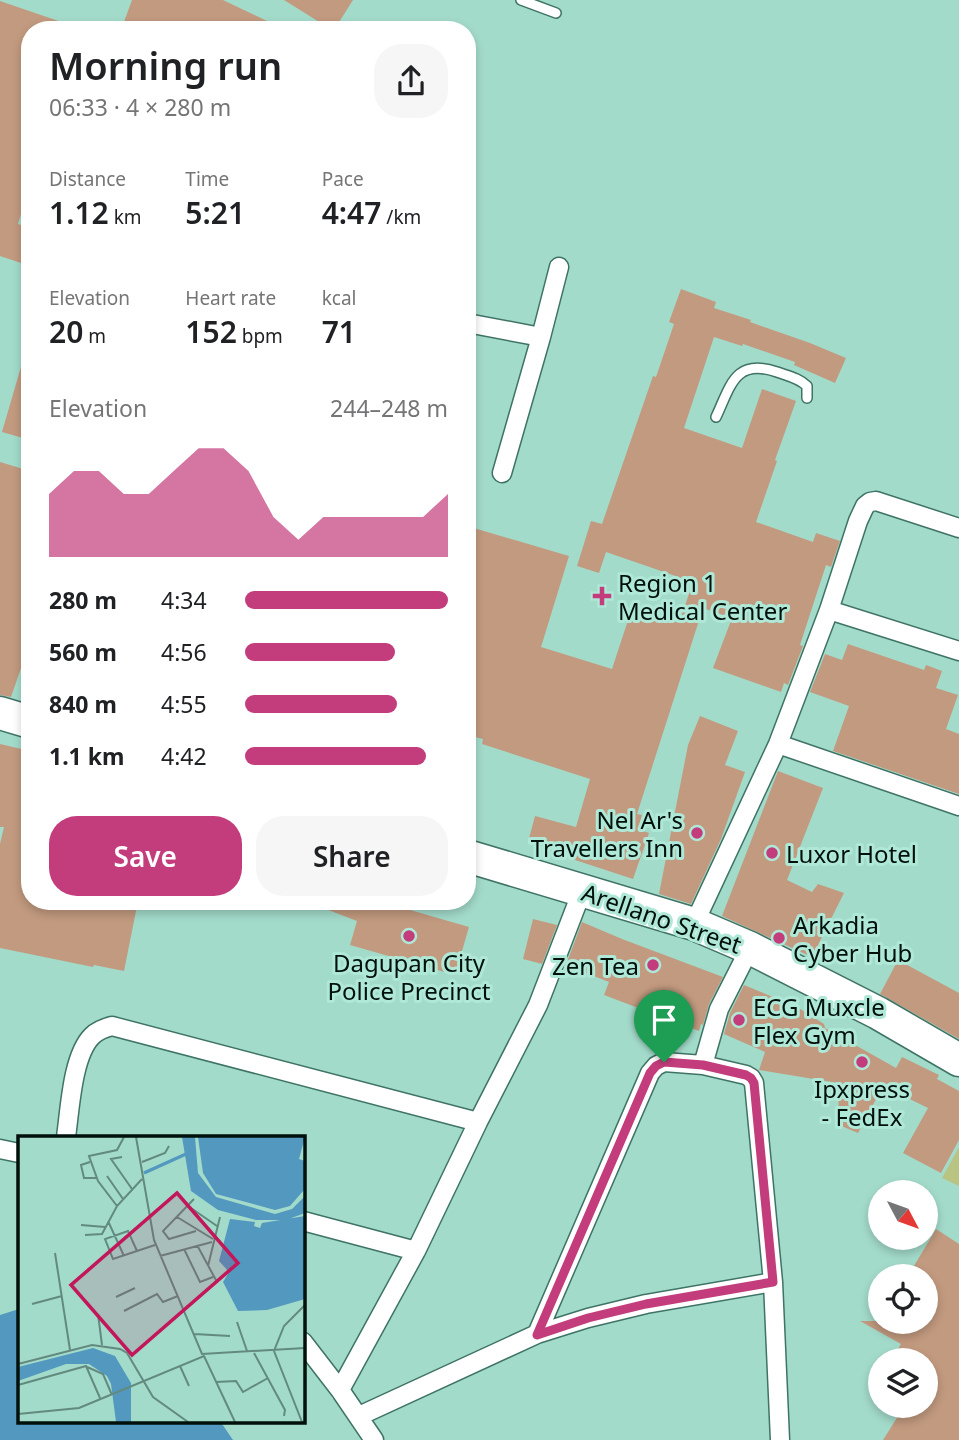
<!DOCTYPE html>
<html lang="en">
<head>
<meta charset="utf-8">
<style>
	body { margin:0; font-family:"Noto Sans",sans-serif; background:#f6f6f6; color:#202124; height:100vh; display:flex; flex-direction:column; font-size:26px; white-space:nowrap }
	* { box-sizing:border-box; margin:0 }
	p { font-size:23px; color:#757577 }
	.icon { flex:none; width:38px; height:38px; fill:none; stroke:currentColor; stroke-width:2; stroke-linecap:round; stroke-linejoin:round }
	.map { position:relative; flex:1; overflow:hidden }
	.sheet { position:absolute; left:21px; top:21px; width:455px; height:889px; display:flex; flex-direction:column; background:#fff; border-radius:28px; box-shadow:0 4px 10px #0003 }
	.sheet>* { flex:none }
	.needle { width:46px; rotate:131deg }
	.tools { position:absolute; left:868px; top:1180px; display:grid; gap:14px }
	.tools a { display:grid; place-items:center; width:70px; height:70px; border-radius:50%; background:#fff; box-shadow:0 4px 10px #0003; font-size:35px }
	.pin { position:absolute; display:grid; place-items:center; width:60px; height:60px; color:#fff; margin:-72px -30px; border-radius:50% 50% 50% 0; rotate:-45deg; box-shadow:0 0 7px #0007 }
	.pin .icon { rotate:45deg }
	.round { display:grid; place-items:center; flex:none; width:74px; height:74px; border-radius:28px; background:#f6f6f6 }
	.headline { display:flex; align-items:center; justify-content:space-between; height:119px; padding:0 28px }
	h1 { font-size:38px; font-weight:600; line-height:52px }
	.figures { display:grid; grid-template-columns:repeat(3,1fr); gap:10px; height:119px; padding:7px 28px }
	.figures div { display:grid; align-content:center }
	.figures b { font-size:30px; font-weight:600 }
	.figures small { font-size:19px; font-weight:400 }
	.figures p { font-size:19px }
	.chart { height:196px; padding:14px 28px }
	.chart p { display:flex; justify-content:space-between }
	.chart svg { width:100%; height:126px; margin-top:7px; fill:#c33c7c; opacity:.7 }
	.button { display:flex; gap:14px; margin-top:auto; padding:14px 28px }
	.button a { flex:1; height:80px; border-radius:28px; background:#c33c7c; color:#fff; font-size:28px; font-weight:600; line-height:80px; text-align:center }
	.button a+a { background:#f6f6f6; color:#202124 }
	ul { padding:0 28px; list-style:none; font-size:23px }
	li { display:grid; grid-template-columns:112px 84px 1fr; align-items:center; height:52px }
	li i { height:18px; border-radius:9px; background:#c33c7c }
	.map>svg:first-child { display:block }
	.green { fill:#b9c382 }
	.water { fill:#5298bf }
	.building { fill:#c29a7f }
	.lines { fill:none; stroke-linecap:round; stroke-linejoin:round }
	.lane-casing { stroke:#3e7365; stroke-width:12 }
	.street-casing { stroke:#3e7365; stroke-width:21 }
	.highway-casing { stroke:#3e7365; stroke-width:35 }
	.lane { stroke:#fff; stroke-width:9 }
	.street { stroke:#fff; stroke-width:18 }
	.highway { stroke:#fff; stroke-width:32 }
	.route-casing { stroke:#fff; stroke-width:14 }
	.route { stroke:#c33c7c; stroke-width:9 }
	.poi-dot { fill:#c33c7c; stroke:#b0e8d8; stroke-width:2.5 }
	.labels { text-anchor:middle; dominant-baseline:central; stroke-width:6; stroke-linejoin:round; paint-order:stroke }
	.poi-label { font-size:24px; fill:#00100b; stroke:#b0e8d8; text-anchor:start }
	.street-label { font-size:24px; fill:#00100b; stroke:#b0e8d8 }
	.inset-river { fill:none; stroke:#5298bf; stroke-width:3.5 }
	.inset-road { fill:none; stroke:#628a7e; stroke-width:2 }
	.view { fill:#c2185b; fill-opacity:0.15; stroke:#c2185b; stroke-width:3.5 }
	.inset-edge { fill:none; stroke:#00100b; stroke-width:3.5 }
</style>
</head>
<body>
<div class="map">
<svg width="959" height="1440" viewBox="0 0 959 1440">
	<rect width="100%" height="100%" fill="#a3dbcb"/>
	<path class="green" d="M959,1147V1186L942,1178Z"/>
	<path class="water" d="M19,1309V1421H220L233,1440H0V1315Z"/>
	<path class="building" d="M132,0H223L286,30H121Z
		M284,0H353L334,30H332Z
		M0,1L76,27L75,30H30V185L18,224L30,228V266L0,256Z
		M681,289L716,302L714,308L751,320L750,322L810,343L846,358L835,383L794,365L795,362L743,344L742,346L714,337L684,428L742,448L762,389L796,401L775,460L777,461L756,522L813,542L816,533L840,541L831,567L826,565L800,645L803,646L788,685L784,683L781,692L713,668L732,618L703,608L637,814L642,815L638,829L649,833L633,879L572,859L573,855L528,842L535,816L576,827L590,779L482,744L483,739L467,735V526L569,556L541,647L612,669L632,608L679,623L693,582L606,552L599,573L577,566L591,521L602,524L653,376L656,377L674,324L669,322Z
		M25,353H30V440L2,432Z
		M0,462L30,471V642L11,697L0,695Z
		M848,644L924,670L926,665L942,671L936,688L958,695L946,729L959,734V794L833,751L849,706L810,692L825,654L842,660Z
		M700,716L738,731L725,765L745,772L721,839L691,904L659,894L688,745Z
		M0,744L30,751V901H138L124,971L94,965L93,967L0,948V844L4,827H0Z
		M778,771L823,788L787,880L812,892L818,884L844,893L812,957L722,916Z
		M310,901H379L469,927L455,975L350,945L357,921L310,903Z
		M533,919L557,925L542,964L523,959Z
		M582,922L622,939L723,977L709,1004L703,1025L701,1024L699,1031L604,995L609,982L566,965Z
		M898,960L959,993V1039L880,994Z
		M744,985L785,1002L786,1000L824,1024L825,1028L896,1068L902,1057L939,1075L937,1079L959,1091V1140L941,1173L903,1153L928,1108L883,1086L858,1133L839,1125L838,1083L759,1070L765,1052L724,1034L730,1013Z
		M936,1229L959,1244V1440H883L905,1405H926V1360H892L901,1344L860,1321H926V1276H908Z"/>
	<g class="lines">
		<defs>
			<path id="lane" d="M521,0L556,13
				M716,417C731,385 735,358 777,372C788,376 799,378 807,386V398"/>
			<path id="street" d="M467,323L541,337
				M502,473L541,337L559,267
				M829,610L959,651
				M778,744L959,806
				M694,924L778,744L829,610L858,521L865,506L870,502L876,501L959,528
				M703,1065L719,1009L750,948
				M66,1137C70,1110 72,1056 92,1036C98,1030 104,1028 112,1026L478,1122
				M0,1149L19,1153
				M303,1221L416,1251
				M537,1334L650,1073L656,1066L664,1062L703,1065L746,1075L751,1078L754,1083L773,1282L780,1440
				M303,1342L340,1390L374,1440
				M340,1390L416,1251L478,1122L538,1005L582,891
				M359,1416L537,1334L588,1318L646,1304L773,1282"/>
			<path id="highway" d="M0,713L30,722
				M467,856L694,924L750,948L878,1013L959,1060"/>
		</defs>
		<use href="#lane" class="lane-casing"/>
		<use href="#street" class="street-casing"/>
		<use href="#highway" class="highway-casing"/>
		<use href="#lane" class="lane"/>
		<use href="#street" class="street"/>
		<use href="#highway" class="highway"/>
	</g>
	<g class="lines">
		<defs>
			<path id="route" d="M664,1062L703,1065L746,1075L751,1078L754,1083L773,1282L646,1304L588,1318L537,1335L650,1073L656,1066Z"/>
		</defs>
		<use href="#route" class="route-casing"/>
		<use href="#route" class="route"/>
	</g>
	<g class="poi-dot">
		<path d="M598.5 585.5h7v7h7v7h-7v7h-7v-7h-7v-7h7z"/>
		<circle cx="697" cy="833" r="7"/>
		<circle cx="772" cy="853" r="7"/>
		<circle cx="409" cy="936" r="7"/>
		<circle cx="779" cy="938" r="7"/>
		<circle cx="653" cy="965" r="7"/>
		<circle cx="739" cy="1020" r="7"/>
		<circle cx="862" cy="1062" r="7"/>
	</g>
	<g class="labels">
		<g class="poi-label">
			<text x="618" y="582">Region 1<tspan x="618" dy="28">Medical Center</tspan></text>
			<text x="683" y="819" text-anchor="end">Nel Ar's<tspan x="683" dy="28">Travellers Inn</tspan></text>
			<text x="786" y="853">Luxor Hotel</text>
			<text x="793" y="924">Arkadia<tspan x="793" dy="28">Cyber Hub</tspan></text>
			<text x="409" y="962" text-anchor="middle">Dagupan City<tspan x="409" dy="28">Police Precinct</tspan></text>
			<text x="639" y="965" text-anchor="end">Zen Tea</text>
			<text x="753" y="1006">ECG Muxcle<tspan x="753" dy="28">Flex Gym</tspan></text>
			<text x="862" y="1088" text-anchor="middle">Ipxpress<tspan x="862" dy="28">- FedEx</tspan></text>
		</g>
		<g class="street-label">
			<text transform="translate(662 918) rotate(19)">Arellano Street</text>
		</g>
	</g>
	<g transform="translate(18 1136)">
		<rect width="287" height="287" fill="#a3dbcb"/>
		<path d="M164,1H177L180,37L198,61L257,78L274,73L287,60V77L268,84H238L200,74L173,55ZM180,1H287L281,23L287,25L286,54L272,70L257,74L198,58L185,37ZM287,80V163L249,174L220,175L205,146L211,136L201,125L212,83L237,86L236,90L242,92L244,87ZM75,212L97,220L113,247V286H98L93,248L89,240L71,228H48L0,245V231Z" fill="#5298bf"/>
		<path class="inset-river" d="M126,37L168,18"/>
		<path class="inset-road" d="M118,1L136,104L184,218L287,212M104,21L93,23L114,53M72,26L63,29L66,42H79M124,26L147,17L151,10M89,40L105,63M176,63L145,95L151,103L178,95M99,70L80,45L71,20L99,14L106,1M170,70L199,90M159,81L195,103M90,85L106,120M63,89L87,91M67,99L84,98L99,70L124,43M179,109L199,146M166,113L182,146L195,141M119,115L110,95L87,103L95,123L137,109M37,117L52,214M142,120L194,106M190,130L202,81M98,161L117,152M14,168L44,160M106,175L139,158L145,166L160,160M80,178L84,209M219,186L229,215M176,198L212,200M236,217L267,274L266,280M0,228L74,209L102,213L109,217L135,261L170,286M162,230L171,250M69,231L85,238L94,259M198,246L218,245L225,256L250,242M0,249L68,230L82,262M0,278L61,272L186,220L217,286M284,286L256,215L266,190L287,169"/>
		<path class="view" d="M159,57L220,127L114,219L53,149Z"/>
		<rect width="287" height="287" class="inset-edge"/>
	</g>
</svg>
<div class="tools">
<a><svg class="needle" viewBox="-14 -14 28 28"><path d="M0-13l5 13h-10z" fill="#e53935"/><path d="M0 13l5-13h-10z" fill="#757577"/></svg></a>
<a><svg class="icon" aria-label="locate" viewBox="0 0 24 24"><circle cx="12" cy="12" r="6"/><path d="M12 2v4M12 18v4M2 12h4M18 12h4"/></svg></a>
<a><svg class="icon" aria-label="layers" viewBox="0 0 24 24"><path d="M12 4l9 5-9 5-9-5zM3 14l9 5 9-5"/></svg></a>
</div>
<div class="pin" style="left:664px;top:1062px;background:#1e9e55"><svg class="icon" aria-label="arrive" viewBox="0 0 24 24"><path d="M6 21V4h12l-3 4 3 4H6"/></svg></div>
<section class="sheet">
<div class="headline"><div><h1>Morning run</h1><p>06:33 · 4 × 280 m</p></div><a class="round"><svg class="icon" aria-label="share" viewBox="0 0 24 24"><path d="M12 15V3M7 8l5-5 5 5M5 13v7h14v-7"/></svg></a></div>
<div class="figures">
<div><p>Distance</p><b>1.12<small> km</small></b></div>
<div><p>Time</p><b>5:21</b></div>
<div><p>Pace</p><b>4:47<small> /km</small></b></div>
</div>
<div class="figures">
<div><p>Elevation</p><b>20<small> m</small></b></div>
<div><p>Heart rate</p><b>152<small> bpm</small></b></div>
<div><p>kcal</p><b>71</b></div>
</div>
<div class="chart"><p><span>Elevation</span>244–248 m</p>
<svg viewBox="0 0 160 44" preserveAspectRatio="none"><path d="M0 44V22L10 14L20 14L30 22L40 22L50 14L60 6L70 6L80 14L90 30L100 38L110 30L120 30L130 30L140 30L150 30L160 22V44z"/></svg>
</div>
<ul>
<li><b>280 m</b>4:34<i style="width:100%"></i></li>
<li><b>560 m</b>4:56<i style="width:74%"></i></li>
<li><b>840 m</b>4:55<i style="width:75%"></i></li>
<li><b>1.1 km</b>4:42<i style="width:89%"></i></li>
</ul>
<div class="button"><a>Save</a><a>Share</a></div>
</section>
</div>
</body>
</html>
